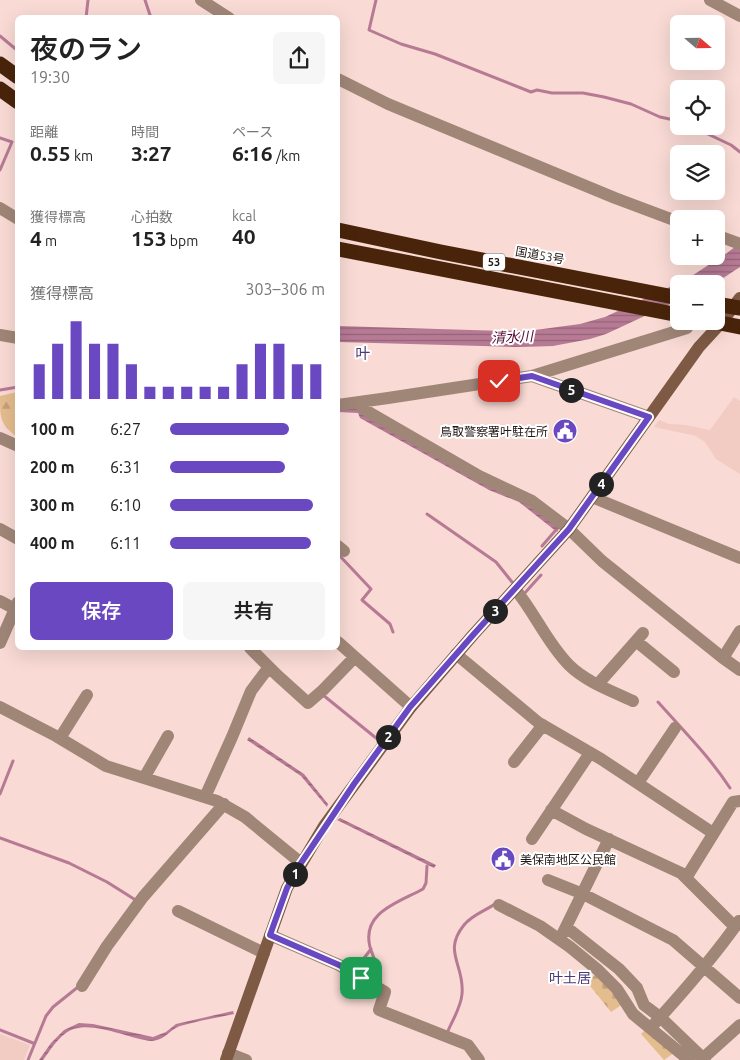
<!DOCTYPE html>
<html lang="ja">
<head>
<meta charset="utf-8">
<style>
	body { margin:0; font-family:Ubuntu,"Noto Sans JP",sans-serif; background:#f6f6f6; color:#222; height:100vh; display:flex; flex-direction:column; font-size:19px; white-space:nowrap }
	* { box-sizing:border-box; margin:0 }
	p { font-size:16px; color:#767676 }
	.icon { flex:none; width:28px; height:28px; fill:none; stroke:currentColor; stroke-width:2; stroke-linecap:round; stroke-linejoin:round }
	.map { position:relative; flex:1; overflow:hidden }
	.side { position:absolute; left:15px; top:15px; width:325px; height:635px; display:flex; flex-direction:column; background:#fff; border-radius:8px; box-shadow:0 5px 20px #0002 }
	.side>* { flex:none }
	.needle { width:32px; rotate:110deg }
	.controls { position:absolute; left:670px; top:15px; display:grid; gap:10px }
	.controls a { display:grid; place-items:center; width:55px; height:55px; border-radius:8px; background:#fff; box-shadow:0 5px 20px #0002; font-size:25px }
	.pin { position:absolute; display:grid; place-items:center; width:42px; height:42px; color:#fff; margin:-21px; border-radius:10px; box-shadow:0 2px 8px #0006 }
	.km { position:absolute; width:25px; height:25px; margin:-12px; border-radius:50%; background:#222; color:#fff; font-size:14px; line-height:25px; text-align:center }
	.round { display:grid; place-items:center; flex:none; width:52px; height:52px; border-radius:8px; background:#f6f6f6 }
	.summary { display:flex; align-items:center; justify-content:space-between; height:85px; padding:0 15px }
	h1 { font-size:28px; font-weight:600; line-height:38px }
	.figures { display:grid; grid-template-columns:repeat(3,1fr); gap:8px; height:85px; padding:5px 15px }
	.figures div { display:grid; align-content:center }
	.figures b { font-size:21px; font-weight:600 }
	.figures small { font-size:14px; font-weight:400 }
	.figures p { font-size:14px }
	.chart { height:140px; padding:10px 15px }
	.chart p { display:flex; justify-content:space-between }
	.chart svg { width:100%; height:90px; margin-top:5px; stroke:#6a48c1; stroke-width:6 }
	.action { display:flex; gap:10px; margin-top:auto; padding:10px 15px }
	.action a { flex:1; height:58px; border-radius:8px; background:#6a48c1; color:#fff; font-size:20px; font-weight:600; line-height:58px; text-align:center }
	.action a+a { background:#f6f6f6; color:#222 }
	ul { padding:0 15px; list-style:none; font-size:16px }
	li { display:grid; grid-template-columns:80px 60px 1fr; align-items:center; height:38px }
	li i { height:12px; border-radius:6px; background:#6a48c1 }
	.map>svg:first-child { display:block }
	.built { fill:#f2cbc3 }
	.forest { fill:url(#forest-firs) }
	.cemetery { fill:url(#cemetery-stones) }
	.water { fill:url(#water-rules) }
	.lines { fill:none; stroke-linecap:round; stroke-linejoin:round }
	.stream { stroke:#b77a95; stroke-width:3 }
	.street { stroke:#a08677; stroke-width:12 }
	.secondary { stroke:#7e5a45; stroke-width:12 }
	.highway { stroke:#49240a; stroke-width:15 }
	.route-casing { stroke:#fff; stroke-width:10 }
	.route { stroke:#6a48c1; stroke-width:6 }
	.labels { text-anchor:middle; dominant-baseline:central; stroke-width:4; stroke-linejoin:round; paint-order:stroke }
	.shield { fill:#fff; stroke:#645d5b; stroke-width:1 }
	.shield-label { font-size:11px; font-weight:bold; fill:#221815 }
	.street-label { font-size:12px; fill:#221815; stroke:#fff }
	.poi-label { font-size:12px; fill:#221815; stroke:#fff; text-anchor:end }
	.water-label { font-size:14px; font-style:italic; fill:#520632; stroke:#fff }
	.neighbourhood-label { font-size:14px; fill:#4a3c79; stroke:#fff }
	.quarter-label { font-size:15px; fill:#4a3c79; stroke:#fff }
</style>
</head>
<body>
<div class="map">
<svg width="740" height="1060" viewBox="0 0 740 1060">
	<defs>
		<pattern id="forest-firs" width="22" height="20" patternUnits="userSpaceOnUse" patternTransform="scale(1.25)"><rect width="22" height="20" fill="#e4bd8e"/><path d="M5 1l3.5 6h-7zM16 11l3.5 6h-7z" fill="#c3a27a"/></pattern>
		<pattern id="cemetery-stones" width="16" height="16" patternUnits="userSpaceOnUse" patternTransform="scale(1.25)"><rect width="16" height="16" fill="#e4bd8e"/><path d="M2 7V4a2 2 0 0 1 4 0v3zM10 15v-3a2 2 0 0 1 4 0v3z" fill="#c3a27a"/></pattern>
		<pattern id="water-rules" width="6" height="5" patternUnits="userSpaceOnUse" patternTransform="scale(1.25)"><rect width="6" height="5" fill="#b77a95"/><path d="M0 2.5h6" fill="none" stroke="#946378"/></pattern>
	</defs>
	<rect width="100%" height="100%" fill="#f9dad4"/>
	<path class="built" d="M734,397L740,401V474L716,459L705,442L696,436L654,427L659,420L669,424L686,425L710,430Z
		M0,1034L30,1045L24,1060H0Z"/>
	<path class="forest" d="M17,392H18L17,437C0,424 0,419 0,396Z"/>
	<path class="cemetery" d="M597,973L623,1004L611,1012L587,982Z
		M646,1029L674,1053L664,1060L641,1034Z"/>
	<path class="water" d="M740,243V267L714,284H679V300L606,334L590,339L553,346L515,347L338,342V326L504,331L535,330L580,324L605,317L687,279L727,253Z
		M338,407L360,409L511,494L560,527L557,532L519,502L489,490L360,418L358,413L338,412Z
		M249,737L304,774L328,804L327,807L301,776L247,740Z
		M340,818L436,865L434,868L337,820Z
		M233,1011L234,1014C216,1018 197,1021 180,1026C169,1030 167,1039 152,1041C127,1039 88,1017 66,1033C56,1040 50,1051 43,1060H39L51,1043L64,1030L79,1023L93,1024L153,1037L166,1032L176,1024Z"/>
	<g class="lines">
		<path class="stream" d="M145,0L151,18
			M376,0L369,30L401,44L435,54L531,92L537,90L552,93H583L604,97L631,104L660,117L679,121
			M86,18L88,0
			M0,36L18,51
			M691,126L731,145L740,152
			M0,138L12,142L0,170
			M0,390L18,387
			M427,514L496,562L512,582
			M542,546L555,531
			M338,554L371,589L362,600L390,624L393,632
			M523,595L541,575
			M323,695L376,738
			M658,702C683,730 709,756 730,788
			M0,794L13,761
			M0,838L69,863L107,882L134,899
			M355,970L371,949
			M380,985C381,972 374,960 370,947C361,912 400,902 423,889L426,883L427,866
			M0,1030L33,1043
			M448,1031C453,1019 461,1007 462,994C465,965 442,952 464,925C473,914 486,911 496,903
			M28,1060L46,1016L53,1007L78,987"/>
		<path class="street" d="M201,0L229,18
			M710,0L740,16
			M338,79L388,104L615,198L679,222
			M0,208L18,219
			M716,235L740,244
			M0,335L18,338
			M532,376L649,417
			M360,402L362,407L370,413L479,476L532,501L569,529L602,561L723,658L740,670
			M338,405L388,398L532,376L687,328
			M0,438L18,446
			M592,497L740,558
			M0,529L18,539
			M338,546L344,551
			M515,589C535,613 547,643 569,665C586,682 612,691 633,701
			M0,601L15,609
			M636,641L674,672
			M338,642L411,707
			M0,643L18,602
			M250,648L277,675L308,703L323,690L354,658
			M456,654L539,723L601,759L713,833
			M723,658L740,631
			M598,684L643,633
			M0,707L56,736L106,766L217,801L245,817L301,863
			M60,738L87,695
			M514,762L543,725
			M144,778L168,736
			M638,783L675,728
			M205,797L232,737L251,691L269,667
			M551,810L586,829L681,873L735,927
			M532,839L590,753
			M686,878L733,802L740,801
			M548,880L583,894L673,940L740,998
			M499,905L540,926L570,947L598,970L617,989L633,1014L689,1060
			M178,911L264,953
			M566,927L619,969L637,988L644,1005L660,1017L705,1060
			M563,933L609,839
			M270,935L339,965L385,992L379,1010L468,1045L479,1060
			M82,986L107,946L143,897L224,804
			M655,1023C685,990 714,957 739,921
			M228,1053L246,1060
			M701,1060L740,1025"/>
		<path class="secondary" d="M226,1060L287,888L324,826L411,707L473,635L569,529L699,347L721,323L740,298"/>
		<path class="highway" d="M0,64L18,77
			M0,89L18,102
			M338,230L441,252L679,298
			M338,249L679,315
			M716,304L740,308
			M710,321L740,327"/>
	</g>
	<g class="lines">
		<defs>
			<path id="route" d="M361,978L339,965L270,935L287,888L301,863L354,784L410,707L473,635L569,529L649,417L532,376L499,381"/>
		</defs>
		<use href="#route" class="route-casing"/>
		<use href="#route" class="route"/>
	</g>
	<defs>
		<symbol id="civic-disc" viewBox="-11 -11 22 22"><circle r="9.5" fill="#6a48c1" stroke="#fff"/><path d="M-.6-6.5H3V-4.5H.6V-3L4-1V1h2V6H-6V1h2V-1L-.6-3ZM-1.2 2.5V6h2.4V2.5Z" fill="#fff"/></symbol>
	</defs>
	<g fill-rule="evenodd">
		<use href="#civic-disc" x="551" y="417" width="28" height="28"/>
		<use href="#civic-disc" x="489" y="845" width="28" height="28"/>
	</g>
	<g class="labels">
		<rect class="shield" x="483" y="253.5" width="22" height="17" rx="4"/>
		<g class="shield-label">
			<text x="494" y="262">53</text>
		</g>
		<g class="street-label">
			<text transform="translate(540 255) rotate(10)">国道53号</text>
		</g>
		<g class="poi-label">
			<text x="548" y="431">鳥取警察署叶駐在所</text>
			<text x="520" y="859" text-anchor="start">美保南地区公民館</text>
		</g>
		<g class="water-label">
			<text transform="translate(512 337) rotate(-3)">清水川</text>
		</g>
		<g class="neighbourhood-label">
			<text x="570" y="978">叶土居</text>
		</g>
		<g class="quarter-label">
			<text x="363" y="353">叶</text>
		</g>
	</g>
</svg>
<div class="controls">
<a><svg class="needle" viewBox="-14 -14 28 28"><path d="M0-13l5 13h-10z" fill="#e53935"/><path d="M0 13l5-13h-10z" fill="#767676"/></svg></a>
<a><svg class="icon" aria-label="locate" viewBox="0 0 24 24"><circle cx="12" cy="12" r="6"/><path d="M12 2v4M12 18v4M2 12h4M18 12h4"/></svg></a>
<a><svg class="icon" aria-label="layers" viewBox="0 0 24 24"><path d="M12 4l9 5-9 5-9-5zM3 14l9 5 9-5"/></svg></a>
<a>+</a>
<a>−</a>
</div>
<div class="pin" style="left:361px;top:978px;background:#1e9e55"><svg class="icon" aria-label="arrive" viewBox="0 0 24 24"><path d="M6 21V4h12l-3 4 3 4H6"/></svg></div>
<div class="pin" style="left:499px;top:381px;background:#d93025"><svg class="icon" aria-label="check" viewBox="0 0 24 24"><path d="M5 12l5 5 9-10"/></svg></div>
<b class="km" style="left:295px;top:874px">1</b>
<b class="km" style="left:388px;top:737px">2</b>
<b class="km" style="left:495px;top:611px">3</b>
<b class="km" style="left:601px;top:484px">4</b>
<b class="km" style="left:571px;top:390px">5</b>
<section class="side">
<div class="summary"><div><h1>夜のラン</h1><p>19:30</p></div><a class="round"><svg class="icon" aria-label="share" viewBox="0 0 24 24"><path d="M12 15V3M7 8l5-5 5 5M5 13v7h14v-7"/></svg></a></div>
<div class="figures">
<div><p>距離</p><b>0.55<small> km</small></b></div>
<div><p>時間</p><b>3:27</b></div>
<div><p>ペース</p><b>6:16<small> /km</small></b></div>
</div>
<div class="figures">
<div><p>獲得標高</p><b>4<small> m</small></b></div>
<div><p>心拍数</p><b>153<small> bpm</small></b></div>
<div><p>kcal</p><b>40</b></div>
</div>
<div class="chart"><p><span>獲得標高</span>303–306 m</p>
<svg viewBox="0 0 160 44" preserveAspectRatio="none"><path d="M5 44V27M15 44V17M25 44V6M35 44V17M45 44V17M55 44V27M65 44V38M75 44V38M85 44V38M95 44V38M105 44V38M115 44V27M125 44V17M135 44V17M145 44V27M155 44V27"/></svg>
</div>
<ul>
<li><b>100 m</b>6:27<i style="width:77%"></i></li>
<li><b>200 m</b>6:31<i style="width:74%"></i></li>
<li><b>300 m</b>6:10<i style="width:92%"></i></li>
<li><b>400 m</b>6:11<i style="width:91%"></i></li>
</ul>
<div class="action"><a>保存</a><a>共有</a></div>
</section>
</div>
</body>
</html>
